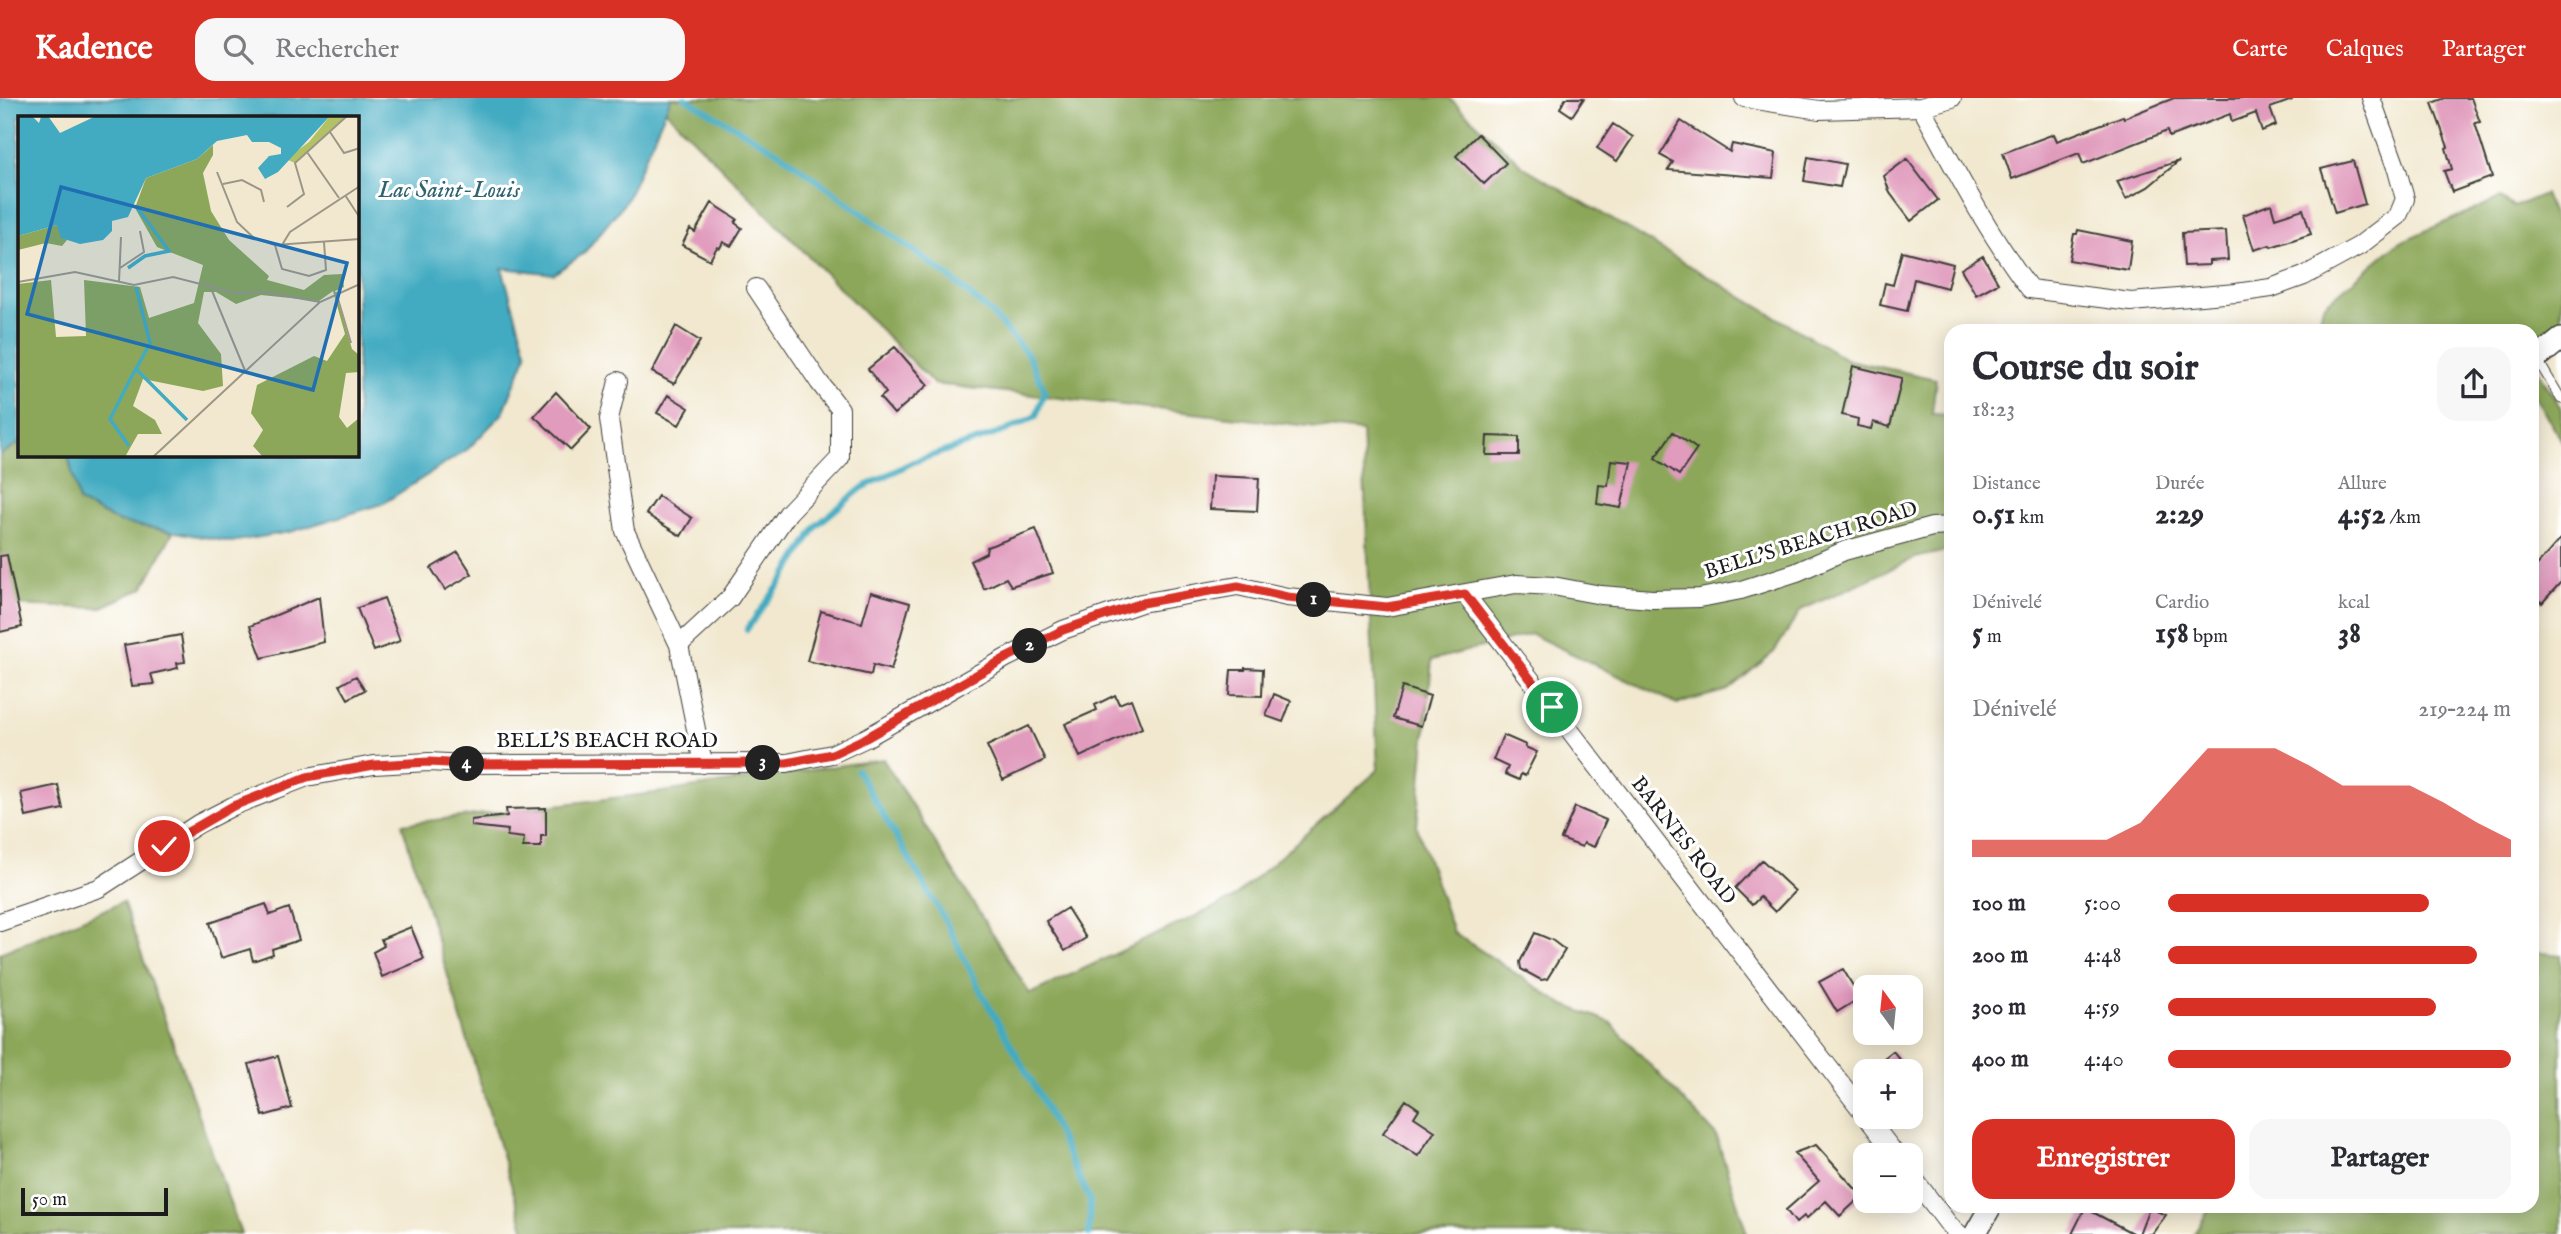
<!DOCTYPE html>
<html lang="fr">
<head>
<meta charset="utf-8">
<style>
	body { margin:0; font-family:"IM FELL English",serif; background:#f7f7f7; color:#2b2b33; height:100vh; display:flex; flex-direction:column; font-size:26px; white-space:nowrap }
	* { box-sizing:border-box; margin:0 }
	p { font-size:23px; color:#7c7c81 }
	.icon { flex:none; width:38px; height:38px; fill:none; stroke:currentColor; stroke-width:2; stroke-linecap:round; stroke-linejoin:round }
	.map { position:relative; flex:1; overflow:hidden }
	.side { position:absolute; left:1944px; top:226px; width:595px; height:889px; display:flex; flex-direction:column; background:#fff; border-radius:21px; box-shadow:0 4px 18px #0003 }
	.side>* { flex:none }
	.needle { width:46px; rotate:345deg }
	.fabs { position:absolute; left:1853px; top:877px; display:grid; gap:14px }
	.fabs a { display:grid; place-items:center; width:70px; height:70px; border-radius:14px; background:#fff; box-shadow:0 4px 18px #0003; font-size:35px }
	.scale { position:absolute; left:21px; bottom:18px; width:147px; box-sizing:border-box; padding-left:7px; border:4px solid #1c1c1c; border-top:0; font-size:19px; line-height:24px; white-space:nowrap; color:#1c1c1c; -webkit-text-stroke:5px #fff; paint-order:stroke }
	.pin { position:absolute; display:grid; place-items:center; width:60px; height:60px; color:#fff; margin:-30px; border:4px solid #fff; border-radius:50%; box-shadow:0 2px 7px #0007 }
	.km { position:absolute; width:35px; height:35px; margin:-18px; border-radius:50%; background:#222; color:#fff; font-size:19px; line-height:35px; text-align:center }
	.round { display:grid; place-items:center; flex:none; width:74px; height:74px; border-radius:21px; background:#f7f7f7 }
	.overview { display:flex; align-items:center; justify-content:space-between; height:119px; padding:0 28px }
	h1 { font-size:38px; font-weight:700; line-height:52px }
	.metrics { display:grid; grid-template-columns:repeat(3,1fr); gap:10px; height:119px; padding:7px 28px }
	.metrics div { display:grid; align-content:center }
	.metrics b { font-size:30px; font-weight:700 }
	.metrics small { font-size:19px; font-weight:400 }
	.metrics p { font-size:19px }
	.chart { height:196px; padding:14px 28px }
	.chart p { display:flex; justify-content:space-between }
	.chart svg { width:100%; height:126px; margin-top:7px; fill:#d93025; opacity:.7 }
	.action { display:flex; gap:14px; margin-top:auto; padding:14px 28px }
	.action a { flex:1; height:80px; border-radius:21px; background:#d93025; color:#fff; font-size:28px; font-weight:700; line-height:80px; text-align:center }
	.action a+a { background:#f7f7f7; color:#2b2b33 }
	ul { padding:0 28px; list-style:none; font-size:23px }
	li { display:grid; grid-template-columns:112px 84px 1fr; align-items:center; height:52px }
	li i { height:18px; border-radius:9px; background:#d93025 }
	header { display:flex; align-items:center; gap:42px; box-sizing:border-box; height:98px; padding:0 35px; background:#d93025; color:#fff }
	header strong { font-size:33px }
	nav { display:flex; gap:38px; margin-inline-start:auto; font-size:24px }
	.search { width:490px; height:63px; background:#f7f7f7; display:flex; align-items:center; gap:18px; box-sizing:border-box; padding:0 24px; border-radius:21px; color:#7c7c81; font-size:26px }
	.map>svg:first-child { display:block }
	.forest { fill:#8ca75a; stroke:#54623b; stroke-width:2 }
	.water { fill:#42abc1; stroke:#2f646e; stroke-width:2 }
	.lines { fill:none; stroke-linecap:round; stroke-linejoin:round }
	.stream { stroke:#42abc1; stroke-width:6 }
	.building { fill:#e19bbd }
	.service-casing { stroke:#3c3b37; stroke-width:11 }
	.minor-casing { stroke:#3c3b37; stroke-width:20 }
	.tertiary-casing { stroke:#3c3b37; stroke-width:24 }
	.service { stroke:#fff; stroke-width:9 }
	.minor { stroke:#fff; stroke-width:18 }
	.tertiary { stroke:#fff; stroke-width:21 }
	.route-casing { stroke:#fff; stroke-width:14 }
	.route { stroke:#d93025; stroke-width:9 }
	.labels { text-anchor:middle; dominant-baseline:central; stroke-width:6; stroke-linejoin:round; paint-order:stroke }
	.street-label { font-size:21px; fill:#1c1c1c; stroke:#fff }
	.water-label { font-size:23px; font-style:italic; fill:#2f646e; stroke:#fff }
	.inset-river { fill:none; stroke:#42abc1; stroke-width:3.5 }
	.inset-road { fill:none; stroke:#9c9687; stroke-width:2 }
	.view { fill:#1f6fb2; fill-opacity:0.15; stroke:#1f6fb2; stroke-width:3.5 }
	.inset-edge { fill:none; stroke:#1c1c1c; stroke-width:3.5 }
</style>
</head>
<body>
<header>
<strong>Kadence</strong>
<div class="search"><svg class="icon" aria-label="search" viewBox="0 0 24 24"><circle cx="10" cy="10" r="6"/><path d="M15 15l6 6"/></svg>Rechercher</div>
<nav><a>Carte</a><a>Calques</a><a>Partager</a></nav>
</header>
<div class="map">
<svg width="2561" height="1136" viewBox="0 0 2561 1136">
	<rect width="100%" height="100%" fill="#fff"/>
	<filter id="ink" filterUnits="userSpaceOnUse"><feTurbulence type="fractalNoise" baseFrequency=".0143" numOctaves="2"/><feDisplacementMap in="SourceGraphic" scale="14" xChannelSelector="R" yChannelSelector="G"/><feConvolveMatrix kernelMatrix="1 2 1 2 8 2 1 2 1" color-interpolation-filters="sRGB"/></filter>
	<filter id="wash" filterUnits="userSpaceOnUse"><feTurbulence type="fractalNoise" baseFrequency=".00686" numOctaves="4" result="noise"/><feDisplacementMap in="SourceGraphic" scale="28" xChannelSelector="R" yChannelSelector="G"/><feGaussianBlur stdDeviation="1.57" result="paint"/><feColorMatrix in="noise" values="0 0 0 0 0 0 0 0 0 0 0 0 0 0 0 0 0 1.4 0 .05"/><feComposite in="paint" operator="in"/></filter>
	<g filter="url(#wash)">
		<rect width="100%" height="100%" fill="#f1e8cf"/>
		<path class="forest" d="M671,0H1449L1524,69L1848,262L1936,281L1932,316L1951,317V452L1915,460L1801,512L1774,554L1728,592L1677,606L1531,536L1432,562L1417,729L1453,834L1562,906L1610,924L1716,1037L1747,1136H526L402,726L663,694L883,661L1030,896L1232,801L1378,672L1362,334L934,286L665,12Z
			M2544,96L2561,139V227L2532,248V233H2317L2323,208L2398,145L2500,100L2514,109Z
			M2532,262L2561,311V342L2532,294Z
			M19,345V357H68L79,404L119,424L173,434L143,490L100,510L5,507L0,509V357Z
			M123,804L241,1136H0V855Z
			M2532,854L2561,857V1136H2194L2211,1108H2532Z"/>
		<path class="water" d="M0,0H671L626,103L584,155L554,176L502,170L527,256L503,315L468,351L382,406L290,434L231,444L119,424L79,404L68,357H357V19H19V345L0,357Z"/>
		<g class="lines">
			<path class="stream" d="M685,0L780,55L949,179L990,214L1028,257L1045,293L1036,318L1005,333L913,364L862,390L817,427L785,479L747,531
				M857,672L946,824L981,894L1041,1000L1090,1103L1089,1136"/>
		</g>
		<g id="blocks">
			<path class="building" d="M1566,0H1584L1572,18L1560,10Z
				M2174,0H2292V2L2270,10L2276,27L2262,33L2256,15L2232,24L2230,16L2169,39L2167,33L2083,66L2079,55L2012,81L2003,55L2054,36L2057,43L2123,18L2124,20Z
				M2445,0H2471L2480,24L2475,25L2492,79L2452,94L2444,73L2452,71L2446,50L2448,49L2432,5Z
				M1681,23L1730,54L1732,46L1776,55L1773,80L1668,72L1673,64L1660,57Z
				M1613,26L1633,39L1617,63L1597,50Z
				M1478,36L1506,65L1484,86L1456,58Z
				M1808,59L1845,66L1840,89L1804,83Z
				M1907,61L1938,102L1911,123L1890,95L1884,78Z
				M2179,63L2148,89L2126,101L2117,83Z
				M2353,63L2365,106L2335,115L2321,71Z
				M712,105L737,121L735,125L742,130L731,148L723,144L720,150L717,149L710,162L682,147L690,131L695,134Z
				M2271,106L2275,120L2303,111L2311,136L2271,149L2270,147L2254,152L2243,117Z
				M2078,132L2132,143L2128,172L2069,162L2074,136H2077Z
				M2226,133L2228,162L2209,163V167L2184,168L2182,135Z
				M1902,153L1953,166L1947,190L1914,181L1907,213L1880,207L1885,185L1893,187Z
				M1983,158L1998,185L1976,197L1961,171Z
				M676,228L700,243L674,286L652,274Z
				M895,249L928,287L894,316L880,300L886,295L868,271Z
				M1853,268L1902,280L1890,329L1873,324L1871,331L1857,328L1858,321L1842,317Z
				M556,294L591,331L571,352L534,318Z
				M668,297L689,310L679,327L657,315Z
				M1673,334L1697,351L1679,377L1655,360Z
				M1487,338L1519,339V357H1486Z
				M1611,362L1631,364L1621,410L1597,406L1599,387L1608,388Z
				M1212,378L1259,380L1257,413L1210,411Z
				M658,398L692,420L681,438L646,416Z
				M1036,431L1053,475L1011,488L1006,480L984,491L970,463L986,455L987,449Z
				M2561,440V484L2542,505L2532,496V473Z
				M458,454L472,476L445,492L431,470Z
				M7,457L22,529L0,534V458Z
				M871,494L910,505L891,572L873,567L871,577L807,563L821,513L862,525Z
				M319,499L324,544L262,560L250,528Z
				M384,500L400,543L374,553L357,510Z
				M181,537L185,564L177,565L178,570L151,576L154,586L132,588L124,547Z
				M1245,570L1263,571L1262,598L1229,597L1231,572H1245Z
				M356,578L365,592L348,601L340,587Z
				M1402,589L1430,598L1421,628L1393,620Z
				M1274,596L1291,603L1283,624L1266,618Z
				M1115,597L1119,606L1131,601L1142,630L1080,659L1065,626L1097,612L1095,607Z
				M1029,628L1045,662L1003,682L987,648Z
				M1503,637L1526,647L1525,649L1537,654L1525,678L1521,676L1519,682L1505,676L1508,669L1493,662Z
				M58,687L63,711L26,719L21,695Z
				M1575,709L1606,722L1594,749L1584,745L1582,749L1561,741Z
				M546,710V738H541V749H523L524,740L507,738L508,732L471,728V722L507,718L506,711Z
				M1762,762L1795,793L1775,814L1760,799L1752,807L1735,790Z
				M266,806L270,817L289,810L299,842L272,851L273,856L253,863L250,851L221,860L210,825Z
				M1067,810L1086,840L1065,853L1046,823Z
				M411,829L424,861L382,879L373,854L384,848L381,841Z
				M1535,835L1552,842L1565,852L1547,881L1541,882L1521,871L1520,864Z
				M1843,871L1860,900L1837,914L1819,884Z
				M1893,953L1909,973H1868Z
				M278,958L292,1010L263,1018L249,966Z
				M1406,1002L1419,1011L1414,1019L1435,1033L1418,1058L1383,1035Z
				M1816,1047L1862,1098L1840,1118L1826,1103L1806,1121L1804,1118L1796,1125L1786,1112L1819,1083L1794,1055Z
				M2085,1110L2134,1136H2072Z
				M2149,1110L2166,1117L2152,1136H2139Z"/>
		</g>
	</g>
	<g filter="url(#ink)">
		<use href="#blocks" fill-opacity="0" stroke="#3c3b37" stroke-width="2"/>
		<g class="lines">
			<defs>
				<path id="service" d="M2537,261L2561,301"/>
				<path id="minor" d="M1744,0L1819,12L1921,9L1952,0
					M1921,9C1955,71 1987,134 2030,191L2131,204L2236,195L2271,190L2304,178L2359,148L2398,118L2405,101L2397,72L2371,0
					M618,283L609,321L625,433L679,547L703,666
					M1465,496L1866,1018
					M679,547L730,500L788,415L840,360V311L819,284L756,190
					M0,824L99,790L198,726L233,708L307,679L374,667L429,664L466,666L787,665L832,656L866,640L1006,560L1063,532L1141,505L1238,488L1287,499L1387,509L1516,486L1553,488L1601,497L1652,501L1700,500L1741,492L1797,474L1844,453L1932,429L1951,428
					M1866,1018L1896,1057
					M1911,1077L1950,1128L1959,1136"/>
				<path id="tertiary" d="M2532,264L2561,241
					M1975,1136L1991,1108"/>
			</defs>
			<use href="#service" class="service-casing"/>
			<use href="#minor" class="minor-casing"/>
			<use href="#tertiary" class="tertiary-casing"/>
			<use href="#service" class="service"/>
			<use href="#minor" class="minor"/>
			<use href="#tertiary" class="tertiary"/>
		</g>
	</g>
	<g class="lines" filter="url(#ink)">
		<defs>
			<path id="route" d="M164,748L233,708L307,679L374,667L429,664L466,666L787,665L832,656L866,640L1006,560L1063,532L1142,505L1238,488L1287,499L1387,509L1465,496L1552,609"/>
		</defs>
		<use href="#route" class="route-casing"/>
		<use href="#route" class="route"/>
	</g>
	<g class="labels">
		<g class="street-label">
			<text transform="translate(1811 443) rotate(-17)">BELL'S BEACH ROAD</text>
			<text x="607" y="643">BELL'S BEACH ROAD</text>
			<text transform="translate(1683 743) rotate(52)">BARNES ROAD</text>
		</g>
		<g class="water-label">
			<text x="449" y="92">Lac Saint-Louis</text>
		</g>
	</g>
	<g transform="translate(18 18)">
		<rect width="341" height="341" fill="#f1e8cf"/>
		<path d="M312,0H329L277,47L268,43L291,26Z" fill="#b1c164"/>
		<path d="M195,29V39L185,57L193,95L211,124L251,160L249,164L286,174L306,159L324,158L326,171L317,175L334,233L341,239L342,256L328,257L321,301L329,312L341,302V341H245L235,330L245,314L233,297L239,269L296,240L309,245L327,218L315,175L301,185L243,179L218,188L198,176H186L180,207L203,238L205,270L185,275L125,263L115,290L137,304L144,318H120L107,341H0V168L33,164L38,221L68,220L66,164L122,171L131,202L176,187L185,149L139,131L117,92L128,62L179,43ZM39,109L49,124L44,130L28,127L0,134V120Z" fill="#8ca75a"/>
		<path d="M0,0H14L21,7L23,1L30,0L42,17L78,0H312L260,56L247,63L240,52L251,40L263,38V32L251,26H234L229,19L199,25L179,43L128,62L110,101L94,105V115L85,124L62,128L43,122L39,109L0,120Z" fill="#42abc1"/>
		<path class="inset-river" d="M110,152L127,140L151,135L118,90M118,171L132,227L118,253L169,304M111,330L92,303L117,254"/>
		<path class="inset-road" d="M312,16L326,37L342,32M289,36L321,82M199,56L219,106L236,122L257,129L342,123M205,68L224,64L243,74L246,86M327,79L342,102M269,91L286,78L277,47L329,0M257,129L264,153L291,160L308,154L306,126M264,129L272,116L342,70M102,152L126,136L122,115M0,166L57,156L116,169L155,161L218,177L246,176L302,186M101,166L103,121M192,170L228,257M318,176L333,227M135,341L302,186L342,168"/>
		<path class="view" d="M43,71L329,147L295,274L9,198Z"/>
		<rect width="341" height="341" class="inset-edge"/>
	</g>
</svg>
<div class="fabs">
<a><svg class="needle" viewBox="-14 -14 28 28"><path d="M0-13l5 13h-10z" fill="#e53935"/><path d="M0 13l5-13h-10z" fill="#7c7c81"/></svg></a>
<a>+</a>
<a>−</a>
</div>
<div class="scale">50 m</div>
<div class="pin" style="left:1552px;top:609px;background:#1e9e55"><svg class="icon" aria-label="arrive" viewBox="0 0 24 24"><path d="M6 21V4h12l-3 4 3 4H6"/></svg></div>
<div class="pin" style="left:164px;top:748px;background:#d93025"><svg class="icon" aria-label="check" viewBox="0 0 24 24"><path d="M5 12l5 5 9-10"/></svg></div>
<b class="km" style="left:1314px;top:502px">1</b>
<b class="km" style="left:1030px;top:548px">2</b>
<b class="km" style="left:763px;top:665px">3</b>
<b class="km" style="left:467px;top:666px">4</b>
<section class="side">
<div class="overview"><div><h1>Course du soir</h1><p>18:23</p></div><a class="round"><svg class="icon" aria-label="share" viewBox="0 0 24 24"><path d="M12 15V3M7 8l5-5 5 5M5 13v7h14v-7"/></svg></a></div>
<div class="metrics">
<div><p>Distance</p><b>0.51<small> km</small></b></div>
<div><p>Durée</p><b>2:29</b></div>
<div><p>Allure</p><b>4:52<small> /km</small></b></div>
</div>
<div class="metrics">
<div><p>Dénivelé</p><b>5<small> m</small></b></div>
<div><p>Cardio</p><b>158<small> bpm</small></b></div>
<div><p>kcal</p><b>38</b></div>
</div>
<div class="chart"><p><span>Dénivelé</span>219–224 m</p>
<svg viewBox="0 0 160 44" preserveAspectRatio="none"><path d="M0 44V38L10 38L20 38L30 38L40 38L50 32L60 19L70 6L80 6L90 6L100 12L110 19L120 19L130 19L140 25L150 32L160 38V44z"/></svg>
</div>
<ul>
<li><b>100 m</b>5:00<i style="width:76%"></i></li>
<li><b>200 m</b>4:48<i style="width:90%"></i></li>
<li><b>300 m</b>4:59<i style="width:78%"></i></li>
<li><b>400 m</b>4:40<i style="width:100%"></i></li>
</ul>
<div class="action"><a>Enregistrer</a><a>Partager</a></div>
</section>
</div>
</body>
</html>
